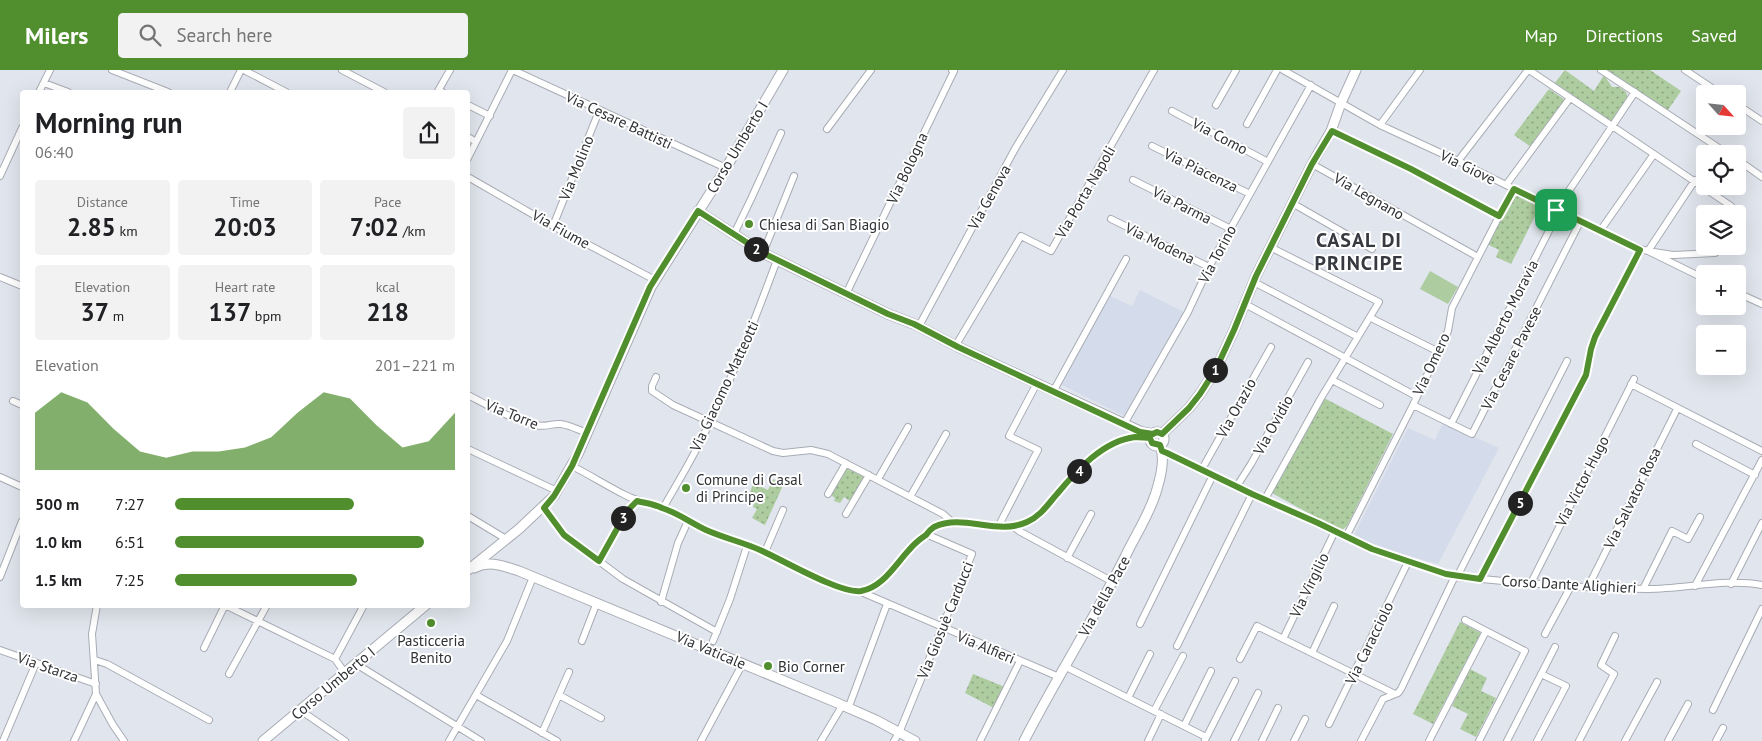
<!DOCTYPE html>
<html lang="en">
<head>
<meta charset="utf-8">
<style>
	body { margin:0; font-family:"PT Sans",sans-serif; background:#f2f2f2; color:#202124; height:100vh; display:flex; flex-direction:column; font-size:19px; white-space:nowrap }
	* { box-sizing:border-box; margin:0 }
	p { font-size:16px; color:#757577 }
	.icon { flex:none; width:28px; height:28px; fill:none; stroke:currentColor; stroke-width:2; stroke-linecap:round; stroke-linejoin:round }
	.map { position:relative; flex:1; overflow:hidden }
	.sheet { position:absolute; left:20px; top:20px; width:450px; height:518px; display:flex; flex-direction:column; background:#fff; border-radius:5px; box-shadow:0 5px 20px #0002 }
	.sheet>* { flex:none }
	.needle { width:32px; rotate:117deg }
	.buttons { position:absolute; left:1696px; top:15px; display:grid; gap:10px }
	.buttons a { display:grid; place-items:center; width:50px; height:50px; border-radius:5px; background:#fff; box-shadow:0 5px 20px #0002; font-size:25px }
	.pin { position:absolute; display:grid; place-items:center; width:42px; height:42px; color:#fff; margin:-21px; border-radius:10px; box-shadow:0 2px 8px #0006 }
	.km { position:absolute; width:25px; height:25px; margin:-12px; border-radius:50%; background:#222; color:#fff; font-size:14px; line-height:25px; text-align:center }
	.round { display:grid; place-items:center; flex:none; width:52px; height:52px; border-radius:5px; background:#f2f2f2 }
	.summary { display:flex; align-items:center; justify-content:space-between; height:85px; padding:0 15px }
	h1 { font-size:28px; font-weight:600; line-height:38px }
	.stats { display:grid; grid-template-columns:repeat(3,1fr); gap:8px; height:85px; padding:5px 15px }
	.stats div { display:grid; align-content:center; border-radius:5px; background:#f2f2f2; text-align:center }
	.stats b { font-size:25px; font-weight:600 }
	.stats small { font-size:14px; font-weight:400 }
	.stats p { font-size:14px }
	.chart { height:140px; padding:10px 15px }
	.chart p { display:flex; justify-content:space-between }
	.chart svg { width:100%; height:90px; margin-top:5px; fill:#508e2e; opacity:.7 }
	ul { padding:0 15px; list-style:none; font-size:16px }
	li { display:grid; grid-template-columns:80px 60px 1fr; align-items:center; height:38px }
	li i { height:12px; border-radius:6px; background:#508e2e }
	header { display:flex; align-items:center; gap:30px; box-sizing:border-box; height:70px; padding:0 25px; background:#508e2e; color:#fff }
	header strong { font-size:24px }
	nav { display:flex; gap:28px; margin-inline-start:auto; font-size:18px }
	.search { width:350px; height:45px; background:#f2f2f2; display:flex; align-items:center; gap:12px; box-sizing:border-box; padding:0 18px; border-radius:5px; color:#757577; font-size:19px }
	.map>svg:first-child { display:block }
	.built { fill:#d4dbea }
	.grass { fill:url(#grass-dots) }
	.park { fill:#adcc9f }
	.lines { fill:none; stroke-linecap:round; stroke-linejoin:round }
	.street-casing { stroke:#a8acb4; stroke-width:8 }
	.secondary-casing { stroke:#a8acb4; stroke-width:11 }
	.street { stroke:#fff; stroke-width:6 }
	.secondary { stroke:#fff; stroke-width:9 }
	.route-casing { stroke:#fff; stroke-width:10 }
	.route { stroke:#508e2e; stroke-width:6 }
	.poi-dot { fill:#508e2e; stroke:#fff; stroke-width:2 }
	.labels { text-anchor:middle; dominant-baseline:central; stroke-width:4; stroke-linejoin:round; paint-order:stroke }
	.street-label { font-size:15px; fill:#2f3134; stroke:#fff }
	.poi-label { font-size:15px; fill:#2f3134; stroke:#fff; text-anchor:start }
	.district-label { font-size:20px; font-weight:bold; letter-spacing:1px; fill:#363940; stroke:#fff }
</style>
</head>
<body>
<header>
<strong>Milers</strong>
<div class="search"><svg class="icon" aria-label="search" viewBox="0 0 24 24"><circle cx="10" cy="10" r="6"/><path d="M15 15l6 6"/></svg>Search here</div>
<nav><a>Map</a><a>Directions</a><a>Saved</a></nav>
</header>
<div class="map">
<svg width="1762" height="671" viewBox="0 0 1762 671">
	<defs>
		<pattern id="grass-dots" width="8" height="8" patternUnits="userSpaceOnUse" patternTransform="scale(1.25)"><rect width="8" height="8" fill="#adcc9f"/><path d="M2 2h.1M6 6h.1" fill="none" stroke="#8da682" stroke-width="1.8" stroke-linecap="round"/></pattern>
	</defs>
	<rect width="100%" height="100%" fill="#e1e5ed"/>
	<path class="built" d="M1140,220L1184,242L1124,346L1060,314L1110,226L1132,236Z
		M1443,353L1499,378L1438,494L1394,482L1371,474L1354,465L1408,358L1435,370Z"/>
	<path class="grass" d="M1565,0L1594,21L1604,5L1612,17H1619L1626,22L1628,28L1612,52L1554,14Z
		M1607,0H1650L1681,21L1668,40Z
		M1549,19L1565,30L1531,77L1514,65Z
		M1515,124L1540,136L1511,194L1496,187L1499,180L1487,174Z
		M1324,328L1393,364L1347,456L1341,461L1272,423Z
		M846,398L864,407L850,431L844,427L840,433L834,431L835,428L831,425Z
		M781,407L785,411L765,455L752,448L757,439L753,437L755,431L748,428L754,411H759L757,415L768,420L773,409L779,412Z
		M1460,552L1481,563L1433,654L1413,644Z
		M1470,599L1487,608L1481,621L1496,628L1476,667L1460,659L1468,644L1452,636Z
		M973,604L1005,617L994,638L965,623Z"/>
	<path class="park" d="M1430,201L1458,217L1448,234L1420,219Z"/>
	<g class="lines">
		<defs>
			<path id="street" d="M112,0L168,22
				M244,0L286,22
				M342,0L384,22
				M513,0L726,98
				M1283,0L1380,55L1458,91L1580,152L1640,179L1648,181L1705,209
				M1529,0L1731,136
				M1601,0L1728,84
				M1685,0L1721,24
				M44,13L68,22
				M39,22L50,0
				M230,22L241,0
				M442,22L438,21L450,0
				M468,35L490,46
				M1216,35L1236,0
				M1738,35L1762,51
				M1172,41L1268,92
				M1247,54L1277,0
				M1380,55L1420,0
				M827,59L871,0
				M1331,61L1411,99L1499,146
				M468,67L476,72
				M1152,76L1250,124
				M468,88L512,0
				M1738,90L1762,107
				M1458,91L1528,0
				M1312,94L1478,187
				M0,106L22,58
				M468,107L553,156L655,210
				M1133,110L1231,159
				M1506,115L1570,28
				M1292,133L1372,179
				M1556,140L1635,22
				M1111,149L1209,197
				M553,156L599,41
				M1600,161L1654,84
				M734,164L751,129L781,63
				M1648,181L1695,110
				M1654,182L1673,185L1715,183
				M763,183L794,106
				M0,207L22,216
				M1254,212L1358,267
				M1738,223L1762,234
				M846,224L954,1L952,0
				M1245,234L1416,326
				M1371,248L1437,281
				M919,256L1016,77L1063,0
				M956,275L1021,166L1051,181L1154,0
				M656,307L652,316V321L673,335L773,381L783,383L811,380L828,384L943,444L953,453
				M1332,310L1380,335
				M1631,314L1762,381
				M1054,320L1126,189
				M468,325C489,336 511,349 535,355C546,358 551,353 561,354C569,355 579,360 587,363
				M13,331L22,335
				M1413,335L1472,364L1580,152
				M1124,354L1188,242L1209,197L1311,15
				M1451,354L1559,141
				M1696,374L1755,405
				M468,379L557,421
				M1162,381L1372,479L1446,504L1457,507C1520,512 1584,519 1648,519C1685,519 1725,508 1762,515
				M572,396C590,405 607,416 625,425C638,432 652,433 664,439C678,445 691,453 705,459C722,467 740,472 758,479C780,487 841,526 862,521C887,514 904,483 923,466C927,463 931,459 935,457C969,442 1003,472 1038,446C1045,440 1051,431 1057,423C1077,400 1103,371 1135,367C1140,367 1146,368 1151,368
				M1202,399L1271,277
				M0,407L22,417
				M878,409L908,357
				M1237,416L1251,394L1308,292
				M828,424L846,393
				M910,427L946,364
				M1265,429L1321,328L1379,232L1270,177
				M544,438L564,465L623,509L717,562
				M663,438C675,417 688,396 699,374C730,315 754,252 777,190
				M846,444L869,405
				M468,446L506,469
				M998,457L1038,380L1009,366L1037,313
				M1014,457L1019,461L1113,512
				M1346,467L1413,335L1448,261L1452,238L1513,119
				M765,482L783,440
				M1067,488L1091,444
				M599,491L627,441L637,431
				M0,507L22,451
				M1457,507L1567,291
				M1480,509L1586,305L1591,279L1595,267L1640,179
				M1531,513L1634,309
				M1731,514L1762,453
				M1695,516L1762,390
				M1588,517L1677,339
				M1643,519L1672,461L1688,469L1700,447
				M859,521L1059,607
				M661,532L678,473L688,451
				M97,535L92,564L96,624L113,655L124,671
				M225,535L335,589L345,603
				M1465,550L1525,581L1479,671
				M1140,554L1213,405
				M1545,564L1571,516
				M1283,569L1335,461
				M582,571L597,532
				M713,571L730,529L747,476
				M1177,576L1252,424
				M204,578L225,535
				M0,580L96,614
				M1312,583L1334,536
				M335,589L364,535
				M1240,589L1257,556L1395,624
				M95,590L107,594L209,650
				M356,594L481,671
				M1064,596L1206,667
				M229,604L267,535
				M476,625L557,671
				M559,625L601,648
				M1128,628L1150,584
				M848,639L887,534
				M300,640L345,671
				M1713,640L1762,539
				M1154,641L1183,586
				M1329,654L1408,492
				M1184,656L1211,601
				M542,663L569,602
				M1205,670L1235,611
				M3,671L36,593
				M74,671L96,624
				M449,671L507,571L533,507
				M701,671L743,593
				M821,671L842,636
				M894,671L899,663L972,484L926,464
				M980,671L1020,591
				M1148,671L1161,644
				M1234,671L1258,623
				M1262,671L1278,638
				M1294,671L1305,649
				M1361,671L1383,629L1398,623L1401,619L1455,506
				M1429,671L1486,561
				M1507,671L1555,577
				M1537,671L1566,616L1541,604
				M1579,671L1614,604L1601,595L1615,566
				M1625,671L1657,612
				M1668,671L1688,634
				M1716,671L1723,658"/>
			<path id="secondary" d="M698,141L763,183L888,244L914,254L958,277L1140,361L1153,364
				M1150 369a7 7 0 1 1 14 0a7 7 0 1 1-14 0Z
				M1162,364L1189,338L1200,324L1216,299L1234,260L1256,206L1312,94L1331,61L1341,33L1356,0
				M474,498C490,490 503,496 519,501L835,632L876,650L915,671
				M468,500L519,459L554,426L578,384L651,217L726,98L783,0
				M263,671L426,535
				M1024,671C1057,607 1096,546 1128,481C1138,461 1151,441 1157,419C1161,406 1165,387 1160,375"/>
		</defs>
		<use href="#street" class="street-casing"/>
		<use href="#secondary" class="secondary-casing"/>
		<use href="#street" class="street"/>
		<use href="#secondary" class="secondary"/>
	</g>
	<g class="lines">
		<defs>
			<path id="route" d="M1332,61L1411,99L1499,146L1514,119L1640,180L1595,267L1591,279L1586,305L1480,509L1446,504L1372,479L1318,453L1252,424L1167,383L1162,381L1160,375L1152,373L1150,368C1146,368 1140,367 1135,367C1103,371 1077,400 1057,424C1048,434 1041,446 1027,452C997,466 963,443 934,457C931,459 928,462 926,465C920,469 914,474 909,480C895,495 883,517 861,521C840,524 781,489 760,480C742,472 724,468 706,460C691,453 678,443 662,438C654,434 645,433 637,431L627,441L599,491L564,465L544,438L554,426L572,396L650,217L698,141L763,183L888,244L914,254L958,277L1140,362L1153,364L1157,362L1162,364L1189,338L1200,324L1216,299L1234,260L1256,206L1312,94Z"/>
		</defs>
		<use href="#route" class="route-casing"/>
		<use href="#route" class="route"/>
	</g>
	<g class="poi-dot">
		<circle cx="749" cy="154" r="5"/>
		<circle cx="686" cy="418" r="5"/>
		<circle cx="431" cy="553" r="5"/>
		<circle cx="768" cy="596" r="5"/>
	</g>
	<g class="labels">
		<g class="street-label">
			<text transform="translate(619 50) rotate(25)">Via Cesare Battisti</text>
			<text transform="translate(1220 66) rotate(28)">Via Como</text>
			<text transform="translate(737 77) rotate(-59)">Corso Umberto I</text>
			<text transform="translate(1468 97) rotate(26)">Via Giove</text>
			<text transform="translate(576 98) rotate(-68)">Via Molino</text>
			<text transform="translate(907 98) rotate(-65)">Via Bologna</text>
			<text transform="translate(1201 100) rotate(26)">Via Piacenza</text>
			<text transform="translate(1085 122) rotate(-60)">Via Porta Napoli</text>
			<text transform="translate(1369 126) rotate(30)">Via Legnano</text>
			<text transform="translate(989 127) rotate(-61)">Via Genova</text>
			<text transform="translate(1182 135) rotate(27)">Via Parma</text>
			<text transform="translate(561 159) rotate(29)">Via Fiume</text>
			<text transform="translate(1160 173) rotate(26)">Via Modena</text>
			<text transform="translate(1217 184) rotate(-62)">Via Torino</text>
			<text transform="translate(1505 247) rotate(-63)">Via Alberto Moravia</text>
			<text transform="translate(1511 288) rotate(-63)">Via Cesare Pavese</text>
			<text transform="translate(1431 294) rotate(-65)">Via Omero</text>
			<text transform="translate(724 316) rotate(-65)">Via Giacomo Matteotti</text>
			<text transform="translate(1236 338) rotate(-61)">Via Orazio</text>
			<text transform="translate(512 344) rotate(22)">Via Torre</text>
			<text transform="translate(1273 355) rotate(-61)">Via Ovidio</text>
			<text transform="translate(1582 411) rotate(-63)">Via Victor Hugo</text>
			<text transform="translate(1632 428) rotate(-64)">Via Salvator Rosa</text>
			<text transform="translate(1569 514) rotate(3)">Corso Dante Alighieri</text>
			<text transform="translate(1309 515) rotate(-64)">Via Virgilio</text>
			<text transform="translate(1104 526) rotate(-61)">Via della Pace</text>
			<text transform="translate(945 550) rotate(-68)">Via Giosuè Carducci</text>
			<text transform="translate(1369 573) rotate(-64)">Via Caracciolo</text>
			<text transform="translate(986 577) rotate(23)">Via Alfieri</text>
			<text transform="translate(711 580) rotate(23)">Via Vaticale</text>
			<text transform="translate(48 597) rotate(19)">Via Starza</text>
			<text transform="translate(333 613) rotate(-40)">Corso Umberto I</text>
		</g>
		<g class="poi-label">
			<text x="759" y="154">Chiesa di San Biagio</text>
			<text x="696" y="409">Comune di Casal<tspan x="696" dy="17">di Principe</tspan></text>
			<text x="431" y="570" text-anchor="middle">Pasticceria<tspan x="431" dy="17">Benito</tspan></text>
			<text x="778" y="596">Bio Corner</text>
		</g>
		<g class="district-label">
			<text x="1359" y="170">CASAL DI<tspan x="1359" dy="23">PRINCIPE</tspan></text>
		</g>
	</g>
</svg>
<div class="buttons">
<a><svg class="needle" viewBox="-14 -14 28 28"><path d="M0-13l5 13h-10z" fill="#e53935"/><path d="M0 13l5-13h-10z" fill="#757577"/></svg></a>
<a><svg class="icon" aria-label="locate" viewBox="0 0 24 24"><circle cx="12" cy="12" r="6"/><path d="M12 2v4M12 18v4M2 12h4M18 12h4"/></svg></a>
<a><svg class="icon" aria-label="layers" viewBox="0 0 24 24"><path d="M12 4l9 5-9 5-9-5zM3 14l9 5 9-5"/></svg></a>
<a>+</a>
<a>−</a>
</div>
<div class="pin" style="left:1556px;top:140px;background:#1e9e55"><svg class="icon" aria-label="arrive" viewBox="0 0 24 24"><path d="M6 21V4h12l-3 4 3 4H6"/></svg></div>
<b class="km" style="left:1215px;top:300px">1</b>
<b class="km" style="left:756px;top:179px">2</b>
<b class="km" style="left:623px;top:448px">3</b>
<b class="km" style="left:1079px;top:401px">4</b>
<b class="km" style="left:1520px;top:433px">5</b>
<section class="sheet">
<div class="summary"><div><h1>Morning run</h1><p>06:40</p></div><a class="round"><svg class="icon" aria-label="share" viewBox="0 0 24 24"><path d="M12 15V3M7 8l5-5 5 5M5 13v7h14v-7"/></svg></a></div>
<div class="stats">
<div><p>Distance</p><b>2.85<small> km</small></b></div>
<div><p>Time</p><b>20:03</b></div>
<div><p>Pace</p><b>7:02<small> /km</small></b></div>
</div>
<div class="stats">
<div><p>Elevation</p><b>37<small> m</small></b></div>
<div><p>Heart rate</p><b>137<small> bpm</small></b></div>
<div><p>kcal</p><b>218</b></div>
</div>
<div class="chart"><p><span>Elevation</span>201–221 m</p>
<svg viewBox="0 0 160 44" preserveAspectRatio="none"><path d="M0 44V16L10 6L20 11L30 24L40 35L50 38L60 35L70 35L80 33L90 28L100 16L110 6L120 9L130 22L140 33L150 30L160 16V44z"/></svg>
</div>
<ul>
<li><b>500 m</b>7:27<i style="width:64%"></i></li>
<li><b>1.0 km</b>6:51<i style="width:89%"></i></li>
<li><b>1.5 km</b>7:25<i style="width:65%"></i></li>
</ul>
</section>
</div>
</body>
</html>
